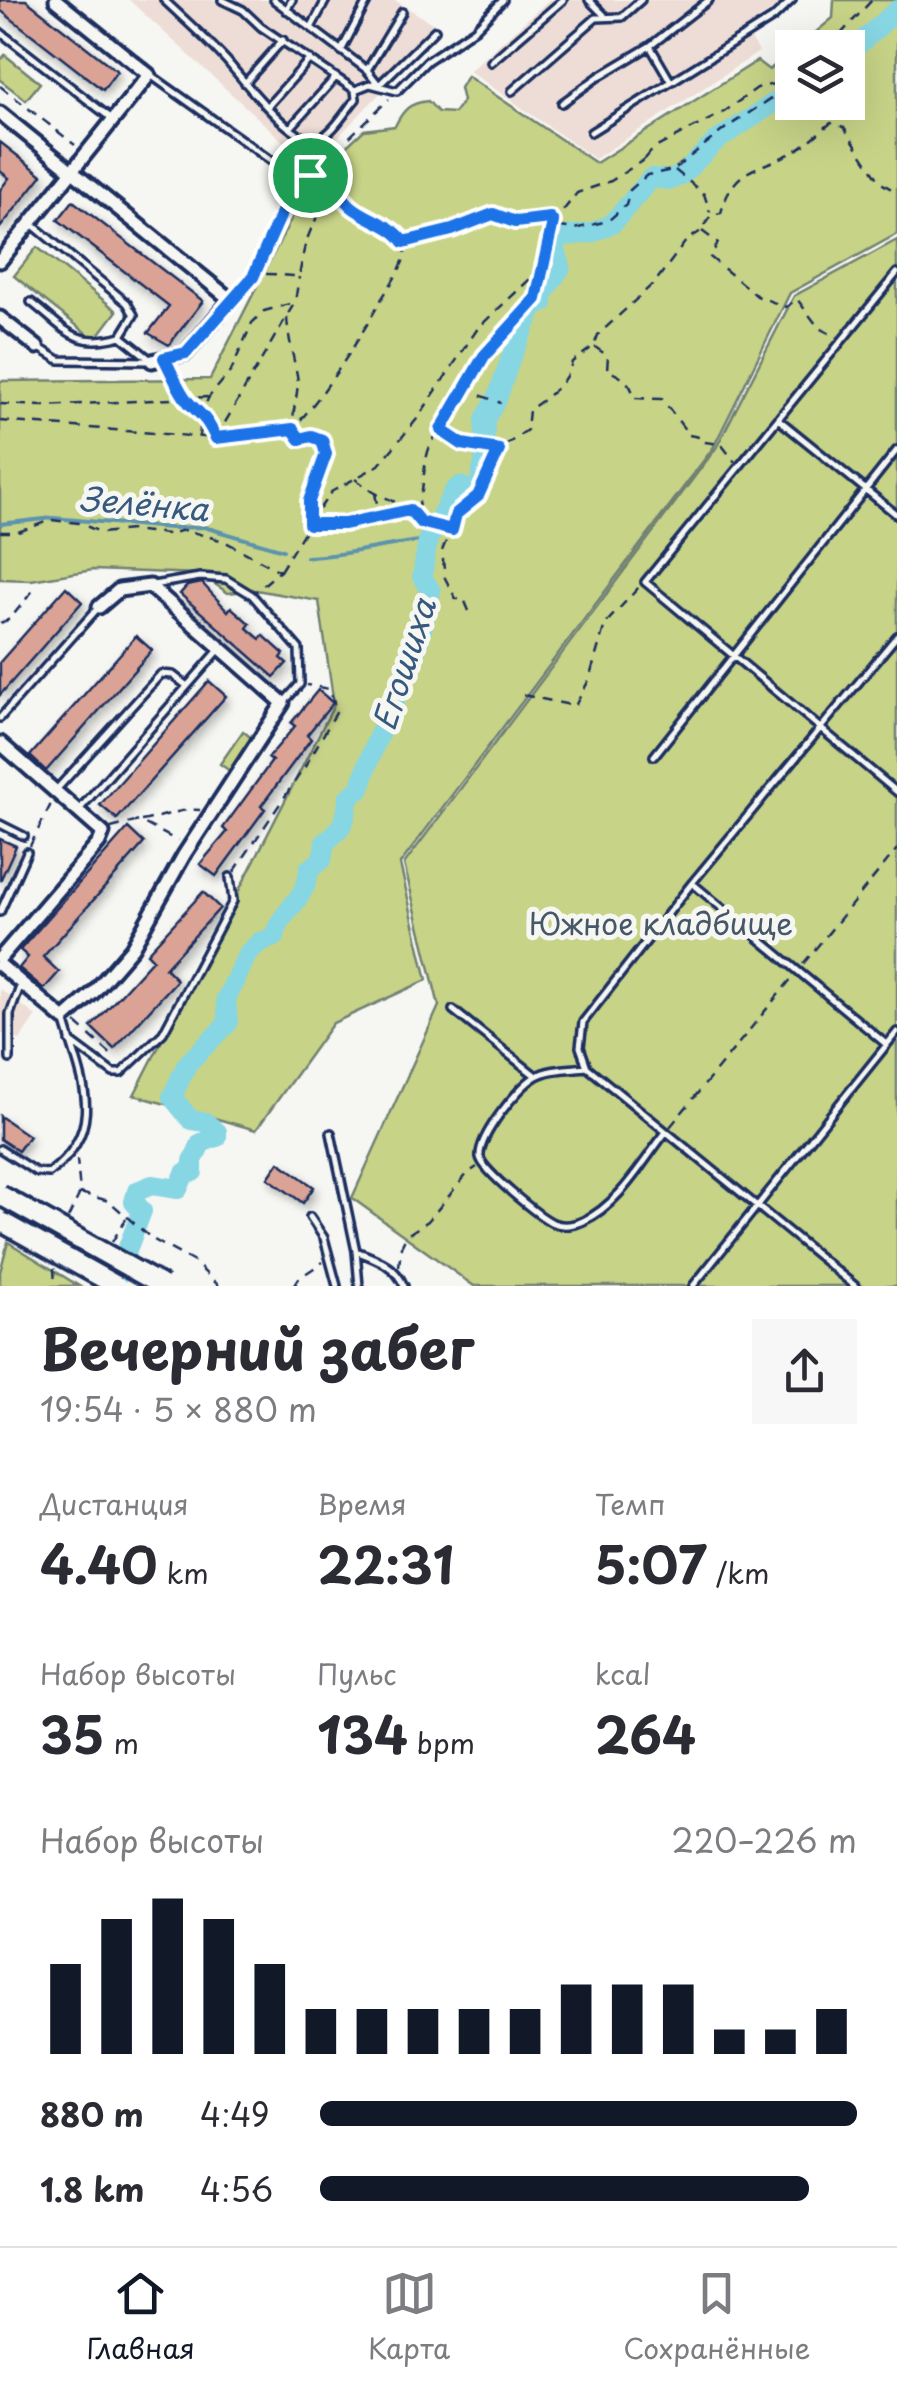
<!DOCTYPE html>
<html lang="ru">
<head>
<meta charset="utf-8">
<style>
	body { margin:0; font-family:"Playpen Sans",sans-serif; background:#f7f7f7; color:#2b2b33; height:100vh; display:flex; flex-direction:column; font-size:38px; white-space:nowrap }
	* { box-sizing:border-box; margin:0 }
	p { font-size:32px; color:#7c7c81 }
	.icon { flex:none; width:55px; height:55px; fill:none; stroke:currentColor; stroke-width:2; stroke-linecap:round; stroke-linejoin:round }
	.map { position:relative; height:1286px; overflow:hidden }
	.side { display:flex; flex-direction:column; background:#fff; flex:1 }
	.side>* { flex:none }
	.tools { position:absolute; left:775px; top:30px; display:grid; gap:20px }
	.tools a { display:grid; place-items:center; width:90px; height:90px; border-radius:0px; background:#fff; box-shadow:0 10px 40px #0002; font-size:50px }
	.pin { position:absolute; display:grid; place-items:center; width:85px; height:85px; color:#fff; margin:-42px; border:5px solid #fff; border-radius:50%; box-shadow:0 2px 10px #0007 }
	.round { display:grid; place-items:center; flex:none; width:105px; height:105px; border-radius:0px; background:#f7f7f7 }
	.summary { display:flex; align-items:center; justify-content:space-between; height:170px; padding:0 40px }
	h1 { font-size:55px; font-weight:700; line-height:75px }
	.figures { display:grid; grid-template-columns:repeat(3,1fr); gap:15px; height:170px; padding:10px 40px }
	.figures div { display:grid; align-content:center }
	.figures b { font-size:50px; font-weight:700 }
	.figures small { font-size:28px; font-weight:400 }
	.figures p { font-size:28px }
	.chart { height:280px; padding:20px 40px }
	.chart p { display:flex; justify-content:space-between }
	.chart svg { width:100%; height:180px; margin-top:10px; stroke:#111827; stroke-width:6 }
	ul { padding:0 40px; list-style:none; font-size:32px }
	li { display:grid; grid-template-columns:160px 120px 1fr; align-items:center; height:75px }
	li i { height:25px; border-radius:12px; background:#111827 }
	.tab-bar { display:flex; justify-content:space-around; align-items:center; height:140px; border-top:2px solid #e1e1e2; background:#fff; font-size:28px; color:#7c7c81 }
	.tab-bar a { display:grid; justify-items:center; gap:5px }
	.tab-bar .active { color:#111827 }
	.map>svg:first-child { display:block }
	.built { fill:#eeddd6 }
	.green { fill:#c7d387; stroke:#718172; stroke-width:2.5 }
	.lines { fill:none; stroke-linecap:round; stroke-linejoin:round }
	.stream { stroke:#5c93ae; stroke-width:4 }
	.river { stroke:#87d6e3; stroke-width:20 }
	.building { fill:#dba396; stroke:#1b2f5e; stroke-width:2.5; filter:url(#shadow) }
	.service-casing { stroke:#1b2f5e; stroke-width:12 }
	.minor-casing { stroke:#1b2f5e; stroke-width:19 }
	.path { stroke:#1b2f5e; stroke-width:2.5; stroke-dasharray:10 8; stroke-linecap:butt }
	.service { stroke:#f6f6f2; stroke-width:5 }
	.minor { stroke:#f6f6f2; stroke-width:11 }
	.primary-bridge-casing { stroke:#1b2f5e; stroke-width:25; stroke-linecap:butt }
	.path-bridge { stroke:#1b2f5e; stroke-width:2.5; stroke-dasharray:10 8; stroke-linecap:butt }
	.primary-bridge { stroke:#f6f6f2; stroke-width:18 }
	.route-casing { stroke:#fff; stroke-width:20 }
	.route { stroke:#1a73e8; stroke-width:12 }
	.labels { text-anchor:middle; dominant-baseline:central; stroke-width:10; stroke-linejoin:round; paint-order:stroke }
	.park-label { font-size:30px; fill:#465868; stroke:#f6f6f2 }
	.water-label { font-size:32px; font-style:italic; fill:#36597f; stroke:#f6f6f2 }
</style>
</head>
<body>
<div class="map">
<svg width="897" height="1286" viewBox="0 0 897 1286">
	<defs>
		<filter id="shadow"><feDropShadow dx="3" dy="5.5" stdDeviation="5" flood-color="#0004"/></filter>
	</defs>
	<rect width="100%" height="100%" fill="#f6f6f2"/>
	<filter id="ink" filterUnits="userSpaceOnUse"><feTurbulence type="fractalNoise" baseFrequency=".01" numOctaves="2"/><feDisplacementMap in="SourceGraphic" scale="20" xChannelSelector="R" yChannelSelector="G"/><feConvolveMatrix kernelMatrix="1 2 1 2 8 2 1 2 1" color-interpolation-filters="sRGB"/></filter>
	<g filter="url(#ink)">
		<path class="built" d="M129,0H394L442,29L310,166Z
			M549,0H787L745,29L759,52L595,159L469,71Z
			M0,989L36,1016L20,1040L0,1033Z"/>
		<path class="green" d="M834,0H897V234L790,293L713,448L400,864L427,980L333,1023L256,1130L134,1095L334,705L319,601L256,590L228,593L200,574L93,570L31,580L0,579V381L210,379L312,178L364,130L395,126C403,110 409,103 428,101L438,112L454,113L463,101L460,88L467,76L596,163L757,61L769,70L792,52V102H848V48L798,47L833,18Z
			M5,55L40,83L26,100L0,80V61Z
			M897,240V1286H474L352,1198L439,1006L404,864L716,448L794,296Z
			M37,247L117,311L95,340L14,276Z
			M243,731L255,741L234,774L220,764Z
			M8,1242L79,1286H0V1272Z"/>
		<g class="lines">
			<path class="stream" d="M0,524L53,518L170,528L204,527L283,550
				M306,557C347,556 386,544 428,540"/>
			<path class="river" d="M848,54L897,10
				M113,1286L142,1211L134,1202L137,1191L152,1185L178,1189L185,1173L193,1172V1161L201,1143L217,1137V1132L205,1122L191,1120L172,1097L187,1064L228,1023L226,999L248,953L260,942L275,937C277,914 307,901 309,869L322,860L325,842C343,829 347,819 348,798L361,788C370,749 388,716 404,680C417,653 425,620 431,591L422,577L428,540L454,491L460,486L465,488L468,498L477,495L484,463L485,419L497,399L510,360L534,306L543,303L544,293L561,267L555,246L557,237L591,233L612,224L651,178L671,180L683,174L716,141L792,91"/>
		</g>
		<path class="building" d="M0,0H26L117,71L103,90L0,10Z
			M0,142L42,175L0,228V190L9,178L0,171Z
			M73,201L203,301L169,345L148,333L169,306L58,220Z
			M202,583L228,611L231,607L250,624L247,628L260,639L263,635L284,654L281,658L287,663L274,677L180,594L187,586Z
			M66,587L82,602L0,695V662Z
			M136,636L152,650L46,771L30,756Z
			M209,681L226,696L117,819L100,805Z
			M318,690L333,703L307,735L311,739L261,806L265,809L216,876L200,864L227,832L223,828L272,761L268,758L295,726L291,723Z
			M128,828L144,843L43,957L59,972L44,989L19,968L28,957L20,950Z
			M0,839L16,846L0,881Z
			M203,892L220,908L165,968L177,980L114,1049L91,1027L153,959L147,953Z
			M0,1116L29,1136L18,1151L0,1139Z
			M279,1162L314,1187L303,1203L268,1178Z"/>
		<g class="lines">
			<defs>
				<path id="service" d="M164,0C185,20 207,39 226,60C241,77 294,147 318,139C333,134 346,110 356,99L355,90
					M222,0L243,10L261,27L355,90L370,84L397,91L427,61L475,29L503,0
					M274,0L367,70L379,85L435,30
					M589,0L604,15
					M286,10L292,0
					M312,26L326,0
					M0,32L112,119
					M650,46L671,82
					M341,51L368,0
					M491,62L563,0
					M367,70L402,12
					M152,76L284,170
					M245,83L283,40
					M512,91L596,18L622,17L641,0
					M562,103L598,77L650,46L709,0
					M267,107L310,59
					M291,127L336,77
					M591,132L773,18L792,0
					M33,225L127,303L134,315L121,336L152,361L59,360L38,347
					M897,273L645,582L897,792
					M31,302C66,329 74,349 121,336
					M778,419L897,515
					M153,585L200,577L226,579L252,595L299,649L300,684L285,701
					M0,718L97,609
					M654,756L897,450
					M57,789L161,674L173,675L187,686
					M78,811L219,650
					M0,824L24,836
					M692,883L886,1044
					M0,912L27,852
					M453,1010L536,1076
					M70,1041L113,1073H121L163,1033L233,901L230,877
					M10,1059V1014L21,984
					M587,1067L855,1286
					M666,1132C643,1161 619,1205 583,1221C574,1225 563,1227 553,1223C540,1217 482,1171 480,1157C478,1137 518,1087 535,1077C549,1068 572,1069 587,1067L580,1047L583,1022L692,883L897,636
					M331,1133L356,1251L359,1286
					M0,1149L36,1172L49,1173C109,1128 81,1079 64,1019
					M310,1217L324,1238L337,1286
					M356,1251C377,1259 395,1265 404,1286
					M693,1286L897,1032"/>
				<path id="minor" d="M0,113L231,300L186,353L152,361
					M0,261L149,75L56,0
					M0,318L37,347
					M0,743L103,833L99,843L0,958
					M0,965L64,1019L94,992L132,948L184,855L283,703L150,586L119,590L99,607"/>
			</defs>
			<use href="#service" class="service-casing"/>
			<use href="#minor" class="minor-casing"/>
			<path class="path" d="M828,48L872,0
				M0,86L75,145
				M645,159L653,149L724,112L757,88L778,83L792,74
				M675,170L704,194L710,212
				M293,172L310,175L389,99
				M702,231L718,243L710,257L757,296L786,307L797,299L819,328L837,337
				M406,241L452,230L493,214L515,222L550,218L555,226L574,229L608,221L626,205L630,190L647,175L673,170L726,128L792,85
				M253,277L290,194L309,176
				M237,293C259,265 268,276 299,276C302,263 303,249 308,237C322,199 344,191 337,148
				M287,317C288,337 293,355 297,375C301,398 285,418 300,439L311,436L321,440C330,465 309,492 309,522
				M595,347L608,356L607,370C621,376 632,382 634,398L662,399L689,435L699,437L704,442L721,444L735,462
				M171,370L186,399L202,411L216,436
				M464,389L501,403
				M0,404L44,406L209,397
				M0,421L216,438L293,429C327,390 356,345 381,300C389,287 399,273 404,259C406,251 406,243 401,236C382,212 355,224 338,183
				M441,430L462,444L499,450
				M199,437L202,411L209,397L231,371L252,323L264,311L293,303
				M216,438L295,302L299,277
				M355,479L375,493L412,509
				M375,493L379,515
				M410,510L420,522L452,530
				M400,512L402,526
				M383,514L384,527
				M309,524L331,492L379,465L417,419L478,328L546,264
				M0,532H18L51,520L79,523L102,533L131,530L168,534L185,530L224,541L280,571L256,591
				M469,611L464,599H456L445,578L442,551L457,514L479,497L499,450L527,430L529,410C547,397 566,385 572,362L594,346L598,335L656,281L686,241L701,231L711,215L721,213C734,166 755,172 791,153C805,146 818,133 831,123L844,127L881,183L897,192
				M0,623L10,619L35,588
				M523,695L575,706L589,680L605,624L640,586
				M141,821C161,818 180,808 200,810
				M111,828L139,821L178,841
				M30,846L51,804
				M234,872L306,765L337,711L329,689L307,685
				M803,964L897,849
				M76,1023L116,1059
				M670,1127L792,978
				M80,1193L109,1201L152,1239L194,1262L219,1286
				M68,1218L80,1193L77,1159
				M112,1242L126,1219
				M399,1267L401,1247L407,1235L428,1221L468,1173L477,1167
				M54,1268L55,1286
				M294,1286L299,1278L323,1262"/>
			<use href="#service" class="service"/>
			<use href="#minor" class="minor"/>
			<defs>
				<path id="primary-bridge" d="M0,1195L163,1286
					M0,1221L117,1286"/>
			</defs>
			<use href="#primary-bridge" class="primary-bridge-casing"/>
			<path class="path-bridge" d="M280,571L309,524H345L418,506C427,482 420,449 441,430L484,356L536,299L551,226L577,193L611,181L645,159"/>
			<use href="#primary-bridge" class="primary-bridge"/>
		</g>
	</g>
	<g class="lines" filter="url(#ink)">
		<defs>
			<path id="route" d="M337,148C339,160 337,171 338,182C342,218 388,217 404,242L452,230L493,214L515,222L550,218L553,222L536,299L484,356L441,430L462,444L499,450L478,496L456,514L452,530L420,522L410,510L344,524H309V501L326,454L322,440L311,436L300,439L293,429L216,438C206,418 205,419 190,404C179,393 172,372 164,358L186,353L253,277L290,194Z"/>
		</defs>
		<use href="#route" class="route-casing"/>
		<use href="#route" class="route"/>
	</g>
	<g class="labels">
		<g class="park-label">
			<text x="661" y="922">Южное кладбище</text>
		</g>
		<g class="water-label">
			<text transform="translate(144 503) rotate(5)">Зелёнка</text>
			<text transform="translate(403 664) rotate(-72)">Егошиха</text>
		</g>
	</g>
</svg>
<div class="tools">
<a><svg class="icon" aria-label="layers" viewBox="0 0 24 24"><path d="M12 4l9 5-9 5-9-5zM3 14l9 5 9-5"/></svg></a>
</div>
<div class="pin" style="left:310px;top:175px;background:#1e9e55"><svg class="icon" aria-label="arrive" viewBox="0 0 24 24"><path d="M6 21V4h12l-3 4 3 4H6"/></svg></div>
</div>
<section class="side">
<div class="summary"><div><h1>Вечерний забег</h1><p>19:54 · 5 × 880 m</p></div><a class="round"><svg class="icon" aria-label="share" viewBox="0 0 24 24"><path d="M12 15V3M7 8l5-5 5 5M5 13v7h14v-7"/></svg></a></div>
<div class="figures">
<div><p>Дистанция</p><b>4.40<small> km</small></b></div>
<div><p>Время</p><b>22:31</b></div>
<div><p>Темп</p><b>5:07<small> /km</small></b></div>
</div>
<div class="figures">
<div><p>Набор высоты</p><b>35<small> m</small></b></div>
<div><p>Пульс</p><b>134<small> bpm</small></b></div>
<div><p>kcal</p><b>264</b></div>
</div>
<div class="chart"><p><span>Набор высоты</span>220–226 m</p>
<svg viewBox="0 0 160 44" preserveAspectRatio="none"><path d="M5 44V22M15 44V11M25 44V6M35 44V11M45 44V22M55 44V33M65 44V33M75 44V33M85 44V33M95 44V33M105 44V27M115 44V27M125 44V27M135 44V38M145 44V38M155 44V33"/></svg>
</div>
<ul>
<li><b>880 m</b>4:49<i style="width:100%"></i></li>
<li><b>1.8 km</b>4:56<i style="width:91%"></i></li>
</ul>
</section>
<nav class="tab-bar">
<a class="active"><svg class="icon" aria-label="home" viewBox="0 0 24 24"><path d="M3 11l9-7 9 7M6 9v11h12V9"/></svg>Главная</a>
<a><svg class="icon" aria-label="map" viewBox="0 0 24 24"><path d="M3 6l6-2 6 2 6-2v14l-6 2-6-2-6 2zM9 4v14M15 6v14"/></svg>Карта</a>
<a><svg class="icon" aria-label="saved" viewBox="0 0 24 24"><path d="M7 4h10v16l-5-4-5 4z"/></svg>Сохранённые</a>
</nav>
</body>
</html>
